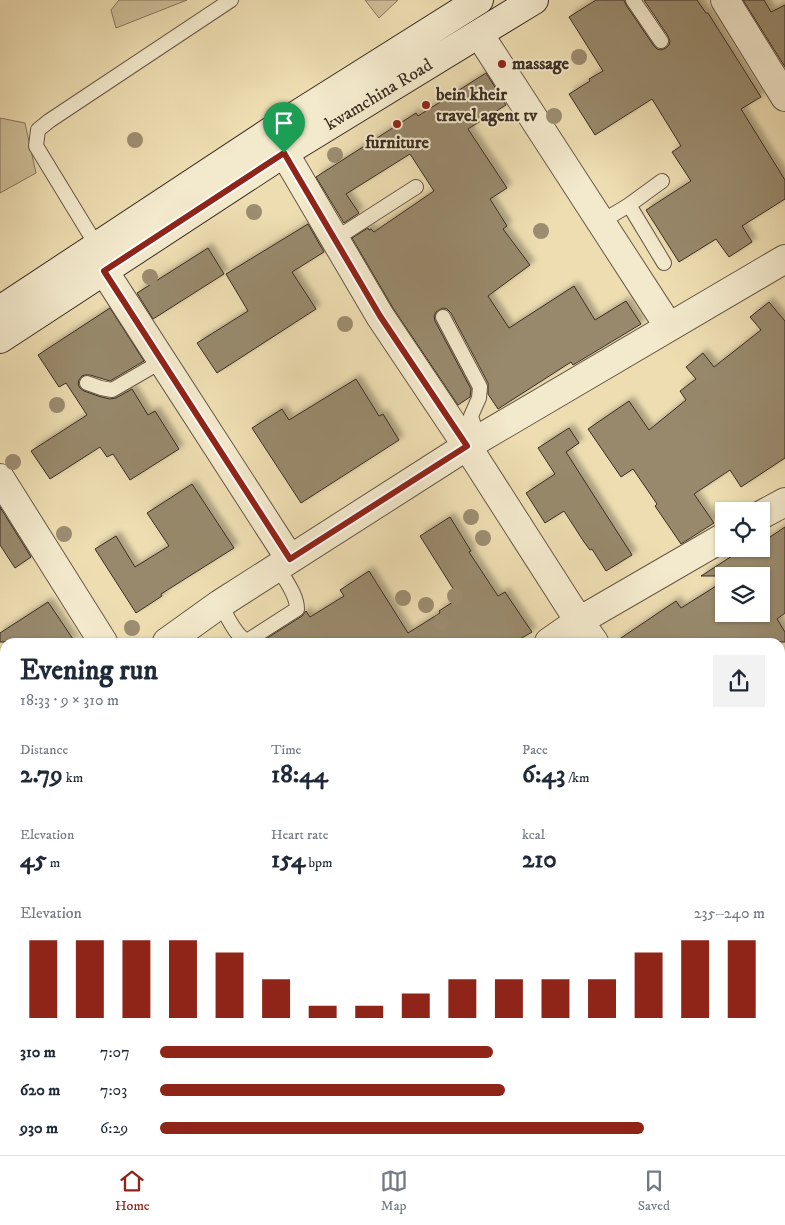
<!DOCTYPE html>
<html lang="en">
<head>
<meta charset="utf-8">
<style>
	body { margin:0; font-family:"IM FELL DW Pica",serif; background:#f2f2f3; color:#1f2937; height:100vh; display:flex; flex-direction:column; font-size:19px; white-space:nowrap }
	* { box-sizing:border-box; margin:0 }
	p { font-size:16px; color:#747a83 }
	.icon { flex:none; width:28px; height:28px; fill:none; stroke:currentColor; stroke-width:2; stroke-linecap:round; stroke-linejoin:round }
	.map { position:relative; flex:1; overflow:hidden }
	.drawer { position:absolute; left:0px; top:638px; width:785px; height:518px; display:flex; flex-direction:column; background:#fff; border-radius:15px 15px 0 0; box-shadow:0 1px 4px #0004 }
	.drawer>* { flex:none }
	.controls { position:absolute; left:715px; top:502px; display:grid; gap:10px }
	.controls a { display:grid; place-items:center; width:55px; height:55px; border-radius:0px; background:#fff; box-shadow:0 1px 4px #0004; font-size:25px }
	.pin { position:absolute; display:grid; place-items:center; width:42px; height:42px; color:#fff; margin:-51px -21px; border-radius:50% 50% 50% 0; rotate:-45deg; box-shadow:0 0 5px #0007 }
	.pin .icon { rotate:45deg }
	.round { display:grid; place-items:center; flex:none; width:52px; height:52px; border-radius:0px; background:#f2f2f3 }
	.overview { display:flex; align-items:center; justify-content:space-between; height:85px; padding:0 20px }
	h1 { font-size:28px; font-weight:800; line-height:38px }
	.stats { display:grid; grid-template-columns:repeat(3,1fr); gap:8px; height:85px; padding:5px 20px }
	.stats div { display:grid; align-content:center }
	.stats b { font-size:25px; font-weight:800 }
	.stats small { font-size:14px; font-weight:400 }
	.stats p { font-size:14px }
	.chart { height:140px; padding:10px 20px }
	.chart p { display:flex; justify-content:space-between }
	.chart svg { width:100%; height:90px; margin-top:5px; stroke:#8f2418; stroke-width:6 }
	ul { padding:0 20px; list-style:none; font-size:16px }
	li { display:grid; grid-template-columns:80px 60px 1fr; align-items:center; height:38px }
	li i { height:12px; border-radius:6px; background:#8f2418 }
	.dock { display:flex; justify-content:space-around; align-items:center; height:70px; border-top:1px solid #e0e1e3; background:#fff; font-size:14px; color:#747a83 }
	.dock a { display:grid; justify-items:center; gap:2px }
	.dock .selected { color:#8f2418 }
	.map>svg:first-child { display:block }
	.green { fill:#cfbf99; stroke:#85765e }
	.building { fill:#98896c; stroke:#3b2d22; filter:url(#shadow) }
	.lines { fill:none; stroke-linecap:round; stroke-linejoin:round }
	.service-casing { stroke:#685946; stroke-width:16 }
	.minor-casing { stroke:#685946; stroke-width:30 }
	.secondary-casing { stroke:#3b2d22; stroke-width:30 }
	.service { stroke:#f3e9cc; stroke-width:14 }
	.minor { stroke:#f3e9cc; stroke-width:28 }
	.secondary { stroke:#f3e9cc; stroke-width:28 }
	.tree { fill:#9c8c70 }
	.route-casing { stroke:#fff; stroke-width:10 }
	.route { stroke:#8f2418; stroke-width:6 }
	.poi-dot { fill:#8f2418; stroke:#f3e9cc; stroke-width:2 }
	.labels { text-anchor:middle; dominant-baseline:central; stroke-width:4; stroke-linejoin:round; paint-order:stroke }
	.poi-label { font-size:18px; font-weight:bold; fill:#3b2d22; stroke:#f3e9cc; text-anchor:start }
	.street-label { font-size:18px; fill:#3b2d22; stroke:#f3e9cc }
</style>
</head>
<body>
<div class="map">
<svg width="785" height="1155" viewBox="0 0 785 1155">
	<defs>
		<filter id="shadow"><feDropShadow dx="4.5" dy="-4.5" stdDeviation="2.5" flood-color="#0004"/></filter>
	</defs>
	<rect width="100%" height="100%" fill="#edddb1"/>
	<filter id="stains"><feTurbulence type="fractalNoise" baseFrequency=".004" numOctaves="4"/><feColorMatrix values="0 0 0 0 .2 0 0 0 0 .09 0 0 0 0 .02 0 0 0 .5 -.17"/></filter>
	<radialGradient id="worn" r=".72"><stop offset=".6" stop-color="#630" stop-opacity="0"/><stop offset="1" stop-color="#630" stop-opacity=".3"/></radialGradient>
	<path class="green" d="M119,0H187L116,28L111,10Z
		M365,0H398L379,18Z
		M0,118L25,123L36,173L0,193Z"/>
	<path class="building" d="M596,0H624L626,5L654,46L657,49L661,50L666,48L669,45L670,41L668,36L644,0H697L706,13H708L761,97L741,109L785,180V199L742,226L752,242L729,257L716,239L679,262L646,210L691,181L672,152L681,146L652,99L595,135L569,94L590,81L589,79L603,71L569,17Z
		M743,0H764L771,12L785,5V67Z
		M486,73L506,105L468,129L507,188L490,199L507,226L503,229L530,265L488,296L509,328L574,286L595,320L626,301L641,324L573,365L571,362L498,409L488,394V383L451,313L447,309L443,308L439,310L436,312L434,316L435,321L471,389L470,397L458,405L393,308L352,238L368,228L369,230L371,229L374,232L434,191L410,154L346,194L359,213L344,223L316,177L416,113L418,116Z
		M308,224L324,252L292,272L316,309L217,373L197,343L248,311L226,274Z
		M208,248L224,274L153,319L137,293Z
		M769,302L785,321V458L741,487L730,470L694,494L714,523L681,544L655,506L657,504L633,469L621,477L588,429L629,401L649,430L686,400L680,391L696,379L686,367L703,353L714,367L761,330L750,317Z
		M110,308L144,361L110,381L90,375H85L82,376L79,380L78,384L80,388L84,391L98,396L110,399L116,398L132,389L148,415L155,411L179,449L130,480L113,454L107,457L100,447L50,479L31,451L87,415L66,383L59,387L38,355Z
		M356,379L379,416L383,414L399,440L301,503L252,428L282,409L289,420Z
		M569,428L579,443L566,452L632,555L606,571L592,549L590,550L584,542L564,511L545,523L526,493L555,474L538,448Z
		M192,484L234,548L161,594L162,596L136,613L95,549L116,536L135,567L169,546L147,513Z
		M0,507L31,557L15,568L0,545Z
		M450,517L471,551L469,552L498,596L505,592L532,632L515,642H261L302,616L306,611L310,617L344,596L340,590L369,571L408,633L440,613L439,611L459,598L420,536Z
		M785,527V613L777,619L785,632V642H615L676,601L681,608L724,581V614H761V576H701L743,549H761V543Z
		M48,602L75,642H0V633Z"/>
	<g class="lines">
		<defs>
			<path id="service" d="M633,0L661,41
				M629,205L664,263
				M601,222L629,205L662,181
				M335,239L416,187
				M97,246L36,146L38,130L49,121L231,0
				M443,317L480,387L479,398L471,416L478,439
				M87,383L101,388L112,390L162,361
				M220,604C227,615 235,636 247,641L297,609C297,595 285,580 278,567"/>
			<path id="minor" d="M725,0L785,97
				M479,34L669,327
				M272,132L380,316L467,446L579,621L594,642
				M104,271L290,559
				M0,478L103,642
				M761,515L785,502
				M167,642L220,604L467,446L785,259
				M549,642L579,621L724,537
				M780,739L785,736
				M0,749L5,746
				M780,925L785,933
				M780,987L785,984
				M0,1004L5,1001
				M432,1150L435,1155
				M134,1155L142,1150
				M523,1155L530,1150"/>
			<path id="secondary" d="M0,310L271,131L479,0
				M0,339L284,153L534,0"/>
		</defs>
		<use href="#service" class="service-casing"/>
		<use href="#minor" class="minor-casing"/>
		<use href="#secondary" class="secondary-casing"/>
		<use href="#service" class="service"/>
		<use href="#minor" class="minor"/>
		<use href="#secondary" class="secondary"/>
	</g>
	<g class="tree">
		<circle cx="579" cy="57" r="8"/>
		<circle cx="554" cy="116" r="8"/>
		<circle cx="135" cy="140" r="8"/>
		<circle cx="335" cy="155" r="8"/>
		<circle cx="254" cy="212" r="8"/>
		<circle cx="541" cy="231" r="8"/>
		<circle cx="150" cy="277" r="8"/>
		<circle cx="345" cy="324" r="8"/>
		<circle cx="57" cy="405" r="8"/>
		<circle cx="13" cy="462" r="8"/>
		<circle cx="471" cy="517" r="8"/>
		<circle cx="64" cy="534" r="8"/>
		<circle cx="483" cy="538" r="8"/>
		<circle cx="455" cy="596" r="8"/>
		<circle cx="403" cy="598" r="8"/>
		<circle cx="426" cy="605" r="8"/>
		<circle cx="441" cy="622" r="8"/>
		<circle cx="132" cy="628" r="8"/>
	</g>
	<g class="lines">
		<defs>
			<path id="route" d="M284,153L380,316L467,446L290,559L104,271Z"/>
		</defs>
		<use href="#route" class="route-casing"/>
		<use href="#route" class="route"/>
	</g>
	<g class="poi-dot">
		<circle cx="502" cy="64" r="5"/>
		<circle cx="426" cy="105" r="5"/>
		<circle cx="397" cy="124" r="5"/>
	</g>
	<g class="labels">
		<g class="poi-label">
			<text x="512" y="64">massage</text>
			<text x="436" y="95">bein kheir<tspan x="436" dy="21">travel agent tv</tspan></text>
			<text x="397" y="143" text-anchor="middle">furniture</text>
		</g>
		<g class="street-label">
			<text transform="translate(379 95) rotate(-31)">kwamchina Road</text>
		</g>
	</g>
	<rect width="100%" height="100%" filter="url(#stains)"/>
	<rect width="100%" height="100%" fill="url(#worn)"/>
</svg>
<div class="controls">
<a><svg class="icon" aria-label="locate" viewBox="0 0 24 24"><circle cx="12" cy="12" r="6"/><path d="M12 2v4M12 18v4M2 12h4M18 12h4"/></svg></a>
<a><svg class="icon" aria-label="layers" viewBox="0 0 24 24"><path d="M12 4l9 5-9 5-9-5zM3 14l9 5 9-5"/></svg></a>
</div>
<div class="pin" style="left:284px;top:153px;background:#1e9e55"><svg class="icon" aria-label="arrive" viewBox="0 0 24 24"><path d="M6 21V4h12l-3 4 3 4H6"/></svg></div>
<section class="drawer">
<div class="overview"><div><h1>Evening run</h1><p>18:33 · 9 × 310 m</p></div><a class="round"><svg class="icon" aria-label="share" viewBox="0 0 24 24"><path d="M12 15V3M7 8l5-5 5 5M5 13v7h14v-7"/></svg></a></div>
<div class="stats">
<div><p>Distance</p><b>2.79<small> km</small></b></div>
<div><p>Time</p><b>18:44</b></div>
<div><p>Pace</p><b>6:43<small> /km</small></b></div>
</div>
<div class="stats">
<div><p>Elevation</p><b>45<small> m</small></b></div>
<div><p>Heart rate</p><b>154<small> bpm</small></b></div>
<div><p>kcal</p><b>210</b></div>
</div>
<div class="chart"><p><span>Elevation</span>235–240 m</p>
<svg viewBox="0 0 160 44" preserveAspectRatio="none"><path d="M5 44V6M15 44V6M25 44V6M35 44V6M45 44V12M55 44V25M65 44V38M75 44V38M85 44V32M95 44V25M105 44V25M115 44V25M125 44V25M135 44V12M145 44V6M155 44V6"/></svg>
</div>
<ul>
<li><b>310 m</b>7:07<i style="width:55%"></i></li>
<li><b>620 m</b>7:03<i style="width:57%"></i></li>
<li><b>930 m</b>6:29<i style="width:80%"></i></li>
</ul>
</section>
</div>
<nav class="dock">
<a class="selected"><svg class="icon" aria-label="home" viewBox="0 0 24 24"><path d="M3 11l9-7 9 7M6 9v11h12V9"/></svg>Home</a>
<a><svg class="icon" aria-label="map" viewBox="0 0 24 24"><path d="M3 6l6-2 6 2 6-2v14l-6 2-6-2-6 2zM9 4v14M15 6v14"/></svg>Map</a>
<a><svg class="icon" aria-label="saved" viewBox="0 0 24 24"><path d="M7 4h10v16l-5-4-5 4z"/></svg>Saved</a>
</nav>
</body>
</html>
